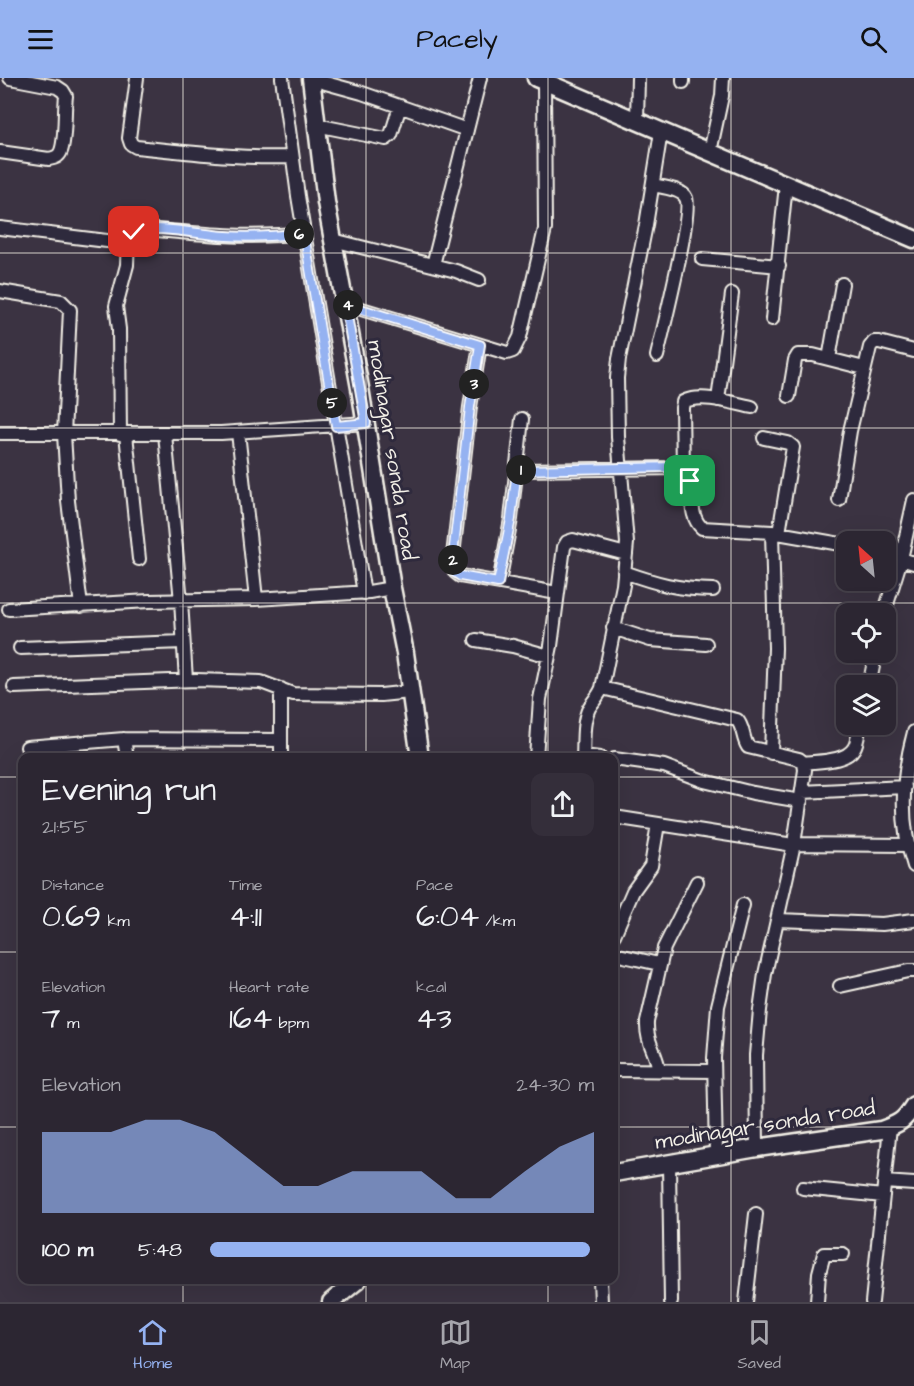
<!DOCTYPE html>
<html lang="en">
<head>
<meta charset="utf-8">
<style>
	body { margin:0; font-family:"Architects Daughter",sans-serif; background:#342e3a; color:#f1f3f6; height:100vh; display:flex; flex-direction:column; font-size:22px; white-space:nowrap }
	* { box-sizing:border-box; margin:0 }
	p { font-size:20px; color:#a6a5ac }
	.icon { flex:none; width:33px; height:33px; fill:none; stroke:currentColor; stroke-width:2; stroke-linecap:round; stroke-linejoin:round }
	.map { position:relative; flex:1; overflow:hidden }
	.details { position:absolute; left:18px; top:675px; width:600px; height:531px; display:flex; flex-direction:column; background:#2c2632; border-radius:12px; box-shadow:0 6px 24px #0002,0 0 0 2px #48434d }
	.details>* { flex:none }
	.needle { width:39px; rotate:333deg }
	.buttons { position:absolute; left:836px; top:453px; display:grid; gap:12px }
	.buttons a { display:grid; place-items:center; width:60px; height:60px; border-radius:12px; background:#2c2632; box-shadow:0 6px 24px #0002,0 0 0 2px #48434d; font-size:30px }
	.pin { position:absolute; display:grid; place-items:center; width:51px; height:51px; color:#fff; margin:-26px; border-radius:12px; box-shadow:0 3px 9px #0006 }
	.km { position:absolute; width:30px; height:30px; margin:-15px; border-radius:50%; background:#222; color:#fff; font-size:16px; line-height:30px; text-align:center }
	.round { display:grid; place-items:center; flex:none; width:63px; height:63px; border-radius:12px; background:#342e3a }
	.summary { display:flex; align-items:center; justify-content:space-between; height:102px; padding:0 24px }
	h1 { font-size:33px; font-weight:600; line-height:45px }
	.figures { display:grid; grid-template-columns:repeat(3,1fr); gap:9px; height:102px; padding:6px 24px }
	.figures div { display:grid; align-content:center }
	.figures b { font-size:30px; font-weight:600 }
	.figures small { font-size:16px; font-weight:400 }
	.figures p { font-size:16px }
	.chart { height:168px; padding:12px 24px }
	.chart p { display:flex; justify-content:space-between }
	.chart svg { width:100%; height:108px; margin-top:6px; fill:#95b2f1; opacity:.7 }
	ul { padding:0 24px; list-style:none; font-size:20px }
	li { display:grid; grid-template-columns:96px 72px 1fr; align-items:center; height:45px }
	li i { height:15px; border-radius:8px; background:#95b2f1 }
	header { display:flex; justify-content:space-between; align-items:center; height:78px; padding:0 24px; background:#95b2f1; color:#111; font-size:27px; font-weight:600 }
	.tab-bar { display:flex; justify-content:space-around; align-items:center; height:84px; border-top:2px solid #48434d; background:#2c2632; font-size:16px; color:#a6a5ac }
	.tab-bar a { display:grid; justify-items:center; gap:3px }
	.tab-bar .current { color:#95b2f1 }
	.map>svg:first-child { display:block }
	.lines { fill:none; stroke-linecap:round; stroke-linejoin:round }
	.street-casing { stroke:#f4f1e8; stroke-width:16 }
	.secondary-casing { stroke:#f4f1e8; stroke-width:21 }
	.street { stroke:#2f2a3d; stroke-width:12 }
	.secondary { stroke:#2f2a3d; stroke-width:16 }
	.route-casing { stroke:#fff; stroke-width:12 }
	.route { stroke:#95b2f1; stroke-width:8 }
	.grid { fill:none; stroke:#f4f1e8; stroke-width:1.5; stroke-opacity:0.55 }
	.labels { text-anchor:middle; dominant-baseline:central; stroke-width:6; stroke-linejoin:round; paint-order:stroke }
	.street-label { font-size:22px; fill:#f4f1e8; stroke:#2f2a3d }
</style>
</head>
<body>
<header><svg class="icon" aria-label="menu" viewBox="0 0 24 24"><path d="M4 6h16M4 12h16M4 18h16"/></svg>Pacely<svg class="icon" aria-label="search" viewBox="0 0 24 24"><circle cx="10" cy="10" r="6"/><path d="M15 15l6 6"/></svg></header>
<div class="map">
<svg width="914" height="1224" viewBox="0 0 914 1224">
	<rect width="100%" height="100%" fill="#3b3342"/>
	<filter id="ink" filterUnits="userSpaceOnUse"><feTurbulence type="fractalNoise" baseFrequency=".0167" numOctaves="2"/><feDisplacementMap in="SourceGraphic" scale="12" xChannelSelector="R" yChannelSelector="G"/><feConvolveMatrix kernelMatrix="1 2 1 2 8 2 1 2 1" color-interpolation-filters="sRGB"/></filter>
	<g filter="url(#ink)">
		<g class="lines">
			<defs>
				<path id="street" d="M137,0L129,60L131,66L136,69C188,74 239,81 292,79
					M282,0L298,118L364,515
					M311,1L362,15L467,52
					M683,4V0
					M637,43L638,0
					M316,47L386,61L391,57L400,28
					M0,74L49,81C54,80 59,79 61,73C66,60 64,33 66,18L63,13L57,9L10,0
					M710,74L722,18L723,0
					M653,107C662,109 682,111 686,120C693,133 662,256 657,278
					M0,150L107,163H119L140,151H147C200,156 251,161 304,155
					M333,162L456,193L479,202
					M702,181L779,188
					M433,187L480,0
					M0,213L61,223L70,232L64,356L68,423L81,528
					M345,226L507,275L513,273L520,259L545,151L544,4
					M772,241L786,107
					M480,267L470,329L452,486L455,494L460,498L557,515
					M829,281L842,206
					M789,318L795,282L798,277H813L864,290
					M718,322L732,216
					M238,354L256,521
					M0,355H221L366,345
					M120,356L119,251L116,228L127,187L128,159
					M126,356L139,481
					M165,356L181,523L186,602
					M764,360L788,365L793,369L779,455
					M683,390L682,330L683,324C701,315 733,325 752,329
					M517,392L683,390C698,407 685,435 702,450L772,454L846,467
					M839,422L850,353L870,269L874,264H879L914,273
					M885,476L914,485
					M624,494C658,506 676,511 713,512
					M499,505L511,441L522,341
					M9,531L149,523L256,521L369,514L392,510
					M884,536L901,481L914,422
					M613,550L650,562L706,566
					M476,562L513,568L549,578
					M20,570L183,564
					M869,608L876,574
					M14,609L196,602L261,604L293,616L381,617L410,614
					M602,610L737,642C744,649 742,660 748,669L799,681L804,685L805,692L794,766L765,896L760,932L756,977L757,1070
					M281,611V680
					M914,654C902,698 899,745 914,788
					M124,661L127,680
					M27,669L124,661L281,662
					M771,675L775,570L772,454
					M583,678L600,680
					M536,680L540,621L551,568L564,469L567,464L573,462L626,476
					M583,680C584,664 582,645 589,630C593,623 599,618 602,610L623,507L627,465L618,359L617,300L619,281L646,147L661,54
					M614,681L664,688L704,703L753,715L801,723
					M804,685C818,683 846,684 854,670C858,664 858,654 860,646
					M802,714L905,709
					M614,739L787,766L907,767
					M778,842L882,846L914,842
					M614,857L633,813L651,788L658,746
					M614,876L659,886
					M840,908L908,893H914
					M614,992L714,993
					M659,992C656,973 646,965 647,944L664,870L697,804
					M716,1077L714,980L718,928L743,827
					M669,1086L671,1224
					M884,1104L914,1106
					M803,1110L883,1118
					M600,1202L601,1224
					M746,1224L756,1136
					M817,1224L819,1195L824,1176H843
					M872,1224L890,1049"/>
				<path id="secondary" d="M311,0L326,124L360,310L392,510L405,575L420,680
					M536,0L914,161
					M614,1095L757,1070L881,1052C899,1046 904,1043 914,1027
					M331,1224L358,1202"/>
			</defs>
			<use href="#street" class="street-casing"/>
			<use href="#secondary" class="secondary-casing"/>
			<use href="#street" class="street"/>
			<use href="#secondary" class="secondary"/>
		</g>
	</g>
	<g class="lines" filter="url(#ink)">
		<defs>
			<path id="route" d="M134,154C151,146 204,157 226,158C252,160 278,158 304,155L336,348L366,345L345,226L480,267L470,329L452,486L454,494L460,498L498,505L511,441L517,392L675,389L683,390L687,395L690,403"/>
		</defs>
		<use href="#route" class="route-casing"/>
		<use href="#route" class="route"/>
	</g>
	<path class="grid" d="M183,0V680M366,0V680M548,0V680M731,0V1224M0,175H914M0,350H914M0,525H914M0,699H22M614,699H914M0,874H22M614,874H914M0,1049H22M614,1049H914M183,1202V1224M366,1202V1224M548,1202V1224"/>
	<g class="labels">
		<g class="street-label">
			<text transform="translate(392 372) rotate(81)">modinagar sonda road</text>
			<text transform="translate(765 1047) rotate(-9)">modinagar sonda road</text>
		</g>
	</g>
</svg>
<div class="buttons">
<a><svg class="needle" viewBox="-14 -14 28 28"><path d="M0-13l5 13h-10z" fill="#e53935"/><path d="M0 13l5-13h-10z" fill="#a6a5ac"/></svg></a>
<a><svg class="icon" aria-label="locate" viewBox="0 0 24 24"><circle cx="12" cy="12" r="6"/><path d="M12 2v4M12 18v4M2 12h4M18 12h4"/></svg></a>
<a><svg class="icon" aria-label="layers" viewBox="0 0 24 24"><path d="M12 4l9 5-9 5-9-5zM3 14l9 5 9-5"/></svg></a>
</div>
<div class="pin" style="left:690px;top:403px;background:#1e9e55"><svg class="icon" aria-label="arrive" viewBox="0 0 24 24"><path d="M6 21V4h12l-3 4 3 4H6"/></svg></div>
<div class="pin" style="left:134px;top:154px;background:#d93025"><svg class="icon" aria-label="check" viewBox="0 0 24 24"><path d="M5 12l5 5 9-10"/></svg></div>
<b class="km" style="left:521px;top:392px">1</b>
<b class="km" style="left:453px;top:482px">2</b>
<b class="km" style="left:474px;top:306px">3</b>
<b class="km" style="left:348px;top:227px">4</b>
<b class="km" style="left:332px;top:325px">5</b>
<b class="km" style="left:299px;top:156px">6</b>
<section class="details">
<div class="summary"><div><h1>Evening run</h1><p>21:55</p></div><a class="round"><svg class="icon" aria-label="share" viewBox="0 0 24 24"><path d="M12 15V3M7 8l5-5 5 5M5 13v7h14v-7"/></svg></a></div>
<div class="figures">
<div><p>Distance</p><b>0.69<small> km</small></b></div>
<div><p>Time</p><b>4:11</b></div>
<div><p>Pace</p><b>6:04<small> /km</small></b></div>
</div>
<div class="figures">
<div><p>Elevation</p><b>7<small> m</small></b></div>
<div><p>Heart rate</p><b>164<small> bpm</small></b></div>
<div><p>kcal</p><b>43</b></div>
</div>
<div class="chart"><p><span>Elevation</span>24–30 m</p>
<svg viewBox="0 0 160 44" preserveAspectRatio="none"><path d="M0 44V11L10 11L20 11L30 6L40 6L50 11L60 22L70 33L80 33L90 27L100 27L110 27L120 38L130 38L140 27L150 17L160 11V44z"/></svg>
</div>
<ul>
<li><b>100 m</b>5:48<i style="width:99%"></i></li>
</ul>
</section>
</div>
<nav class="tab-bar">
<a class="current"><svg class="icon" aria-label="home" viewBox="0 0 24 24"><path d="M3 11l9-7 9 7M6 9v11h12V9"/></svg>Home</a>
<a><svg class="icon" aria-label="map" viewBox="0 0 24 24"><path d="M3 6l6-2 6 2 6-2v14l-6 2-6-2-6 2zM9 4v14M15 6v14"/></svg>Map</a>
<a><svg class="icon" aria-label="saved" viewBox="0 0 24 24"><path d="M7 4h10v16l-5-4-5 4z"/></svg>Saved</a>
</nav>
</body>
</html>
